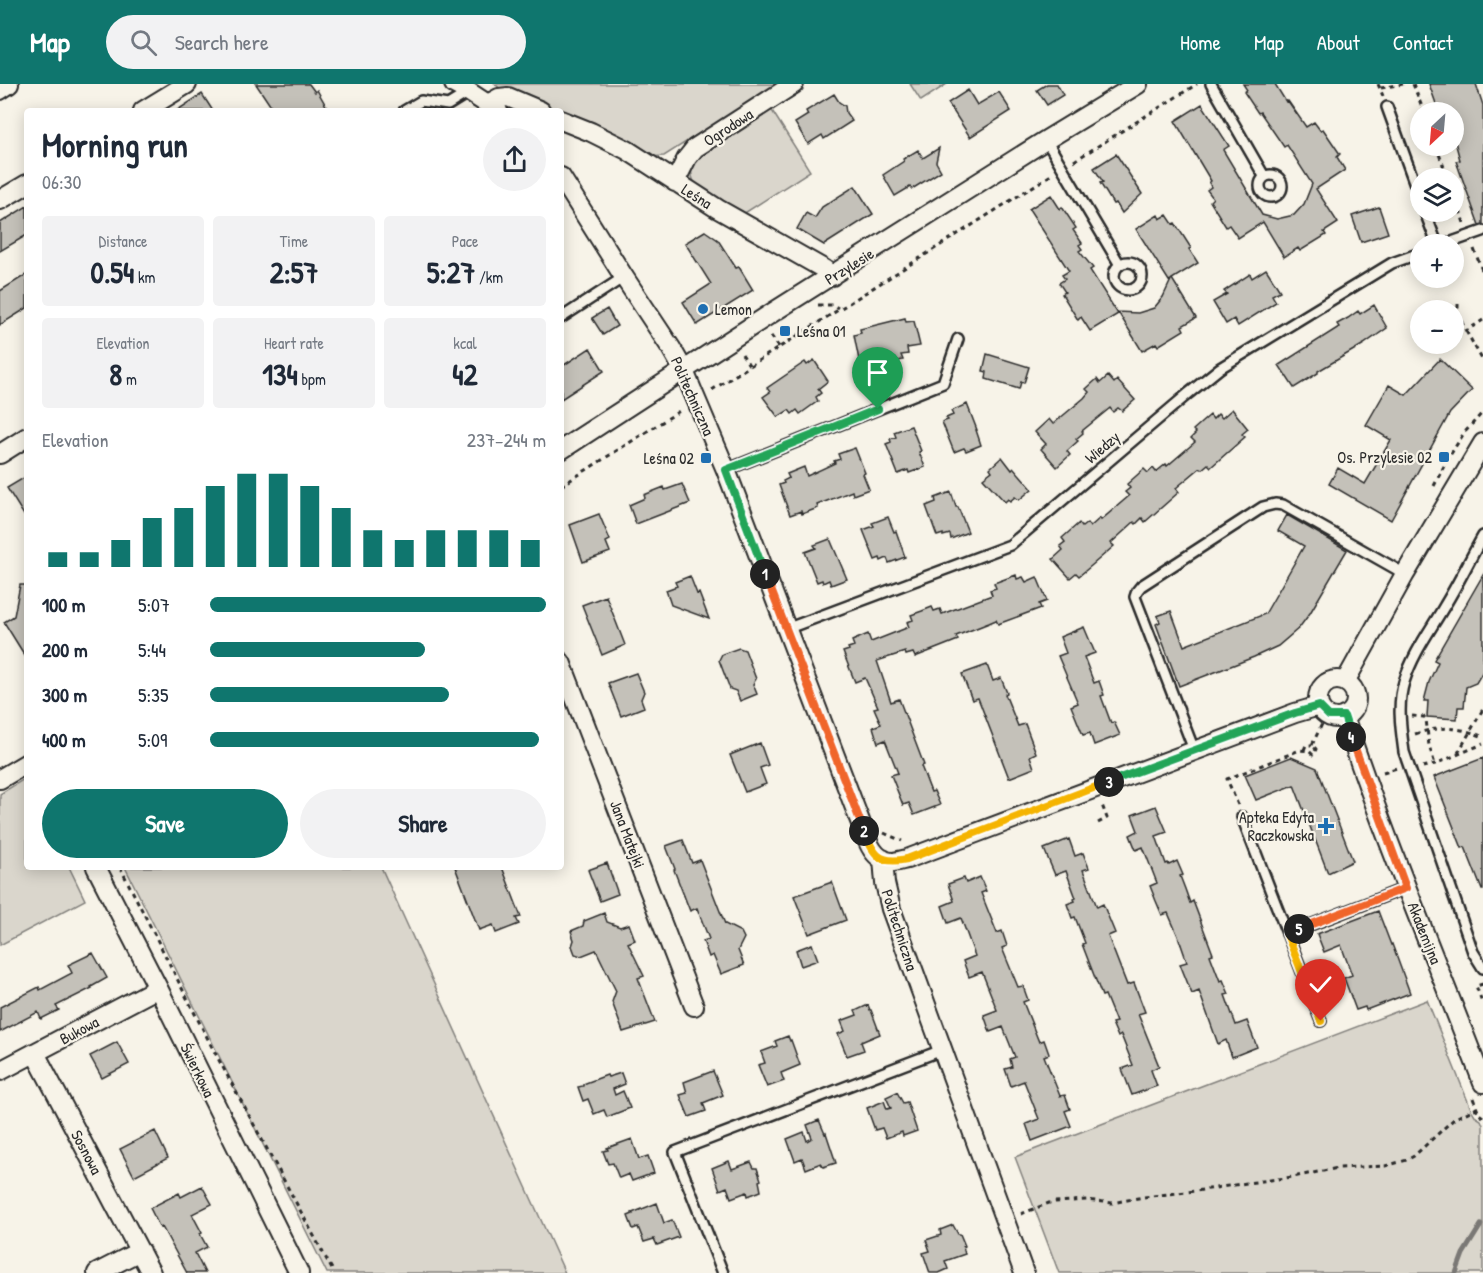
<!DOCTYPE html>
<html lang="en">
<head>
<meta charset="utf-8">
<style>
	body { margin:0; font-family:"Patrick Hand",sans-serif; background:#f2f2f3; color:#1f2937; height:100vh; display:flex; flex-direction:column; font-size:22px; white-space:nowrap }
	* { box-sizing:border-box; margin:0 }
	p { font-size:20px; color:#747a83 }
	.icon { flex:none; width:33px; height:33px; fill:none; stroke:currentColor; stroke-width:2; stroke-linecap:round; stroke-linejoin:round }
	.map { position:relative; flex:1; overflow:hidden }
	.details { position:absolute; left:24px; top:24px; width:540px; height:762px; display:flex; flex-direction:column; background:#fff; border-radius:6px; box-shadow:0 3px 15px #0003 }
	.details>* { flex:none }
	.needle { width:39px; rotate:206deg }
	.tools { position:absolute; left:1410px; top:18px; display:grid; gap:12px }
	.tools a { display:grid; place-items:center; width:54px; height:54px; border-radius:50%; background:#fff; box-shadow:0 3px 15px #0003; font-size:30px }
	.pin { position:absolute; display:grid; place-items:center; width:51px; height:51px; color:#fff; margin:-62px -26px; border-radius:50% 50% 50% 0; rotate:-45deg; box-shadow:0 0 6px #0007 }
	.pin .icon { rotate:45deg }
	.km { position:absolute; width:30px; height:30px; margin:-15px; border-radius:50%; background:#222; color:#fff; font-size:16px; line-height:30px; text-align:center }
	.round { display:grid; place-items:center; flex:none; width:63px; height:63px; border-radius:32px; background:#f2f2f3 }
	.head { display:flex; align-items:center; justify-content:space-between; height:102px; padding:0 18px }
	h1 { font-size:33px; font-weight:800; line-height:45px }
	.stats { display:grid; grid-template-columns:repeat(3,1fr); gap:9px; height:102px; padding:6px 18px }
	.stats div { display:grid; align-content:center; border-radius:6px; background:#f2f2f3; text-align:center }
	.stats b { font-size:30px; font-weight:800 }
	.stats small { font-size:16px; font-weight:400 }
	.stats p { font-size:16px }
	.chart { height:168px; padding:12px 18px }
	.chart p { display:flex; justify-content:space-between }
	.chart svg { width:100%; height:108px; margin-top:6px; stroke:#0f766e; stroke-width:6 }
	.action { display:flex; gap:12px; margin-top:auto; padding:12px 18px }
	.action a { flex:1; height:69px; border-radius:36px; background:#0f766e; color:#fff; font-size:24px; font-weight:800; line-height:69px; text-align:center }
	.action a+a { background:#f2f2f3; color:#1f2937 }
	ul { padding:0 18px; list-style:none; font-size:20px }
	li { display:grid; grid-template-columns:96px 72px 1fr; align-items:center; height:45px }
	li i { height:15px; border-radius:8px; background:#0f766e }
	header { display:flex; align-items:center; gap:36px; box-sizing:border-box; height:84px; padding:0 30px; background:#0f766e; color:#fff }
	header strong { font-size:28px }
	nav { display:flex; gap:33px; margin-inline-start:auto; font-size:21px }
	.search { width:420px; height:54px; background:#f2f2f3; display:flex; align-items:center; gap:15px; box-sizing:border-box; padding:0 21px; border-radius:33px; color:#747a83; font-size:22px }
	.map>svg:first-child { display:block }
	.green { fill:#dad6cc; stroke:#82807c; stroke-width:1.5 }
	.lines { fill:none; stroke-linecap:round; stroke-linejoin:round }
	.stream { stroke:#7a7874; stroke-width:5 }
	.building { fill:#c4c1b9; stroke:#2b2b2b; stroke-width:1.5 }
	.service-casing { stroke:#2b2b2b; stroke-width:14 }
	.minor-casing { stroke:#2b2b2b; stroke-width:22 }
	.path { stroke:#2b2b2b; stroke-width:3; stroke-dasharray:4.5 4.5; stroke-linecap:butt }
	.service { stroke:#f7f3e8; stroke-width:9 }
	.minor { stroke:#f7f3e8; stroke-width:18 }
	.split-1-casing { stroke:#fff; stroke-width:12 }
	.split-2-casing { stroke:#fff; stroke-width:12 }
	.split-3-casing { stroke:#fff; stroke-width:12 }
	.split-4-casing { stroke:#fff; stroke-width:12 }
	.split-5-casing { stroke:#fff; stroke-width:12 }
	.split-6-casing { stroke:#fff; stroke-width:12 }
	.split-1 { stroke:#22a559; stroke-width:8 }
	.split-2 { stroke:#f0652b; stroke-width:8 }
	.split-3 { stroke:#f5b400; stroke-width:8 }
	.split-4 { stroke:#22a559; stroke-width:8 }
	.split-5 { stroke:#f0652b; stroke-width:8 }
	.split-6 { stroke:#f5b400; stroke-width:8 }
	.poi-dot { fill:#1f6fb2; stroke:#f7f3e8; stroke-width:2 }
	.labels { text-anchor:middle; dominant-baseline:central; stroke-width:4.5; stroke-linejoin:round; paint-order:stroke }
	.street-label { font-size:16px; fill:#2b2b2b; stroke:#f7f3e8 }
	.poi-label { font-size:16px; fill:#2b2b2b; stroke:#f7f3e8; text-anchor:end }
</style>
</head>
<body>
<header>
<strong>Map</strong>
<div class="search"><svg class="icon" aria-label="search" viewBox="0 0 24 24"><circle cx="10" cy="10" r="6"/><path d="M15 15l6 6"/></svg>Search here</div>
<nav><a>Home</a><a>Map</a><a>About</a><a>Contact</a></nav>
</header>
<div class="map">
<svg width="1483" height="1189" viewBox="0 0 1483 1189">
	<rect width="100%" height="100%" fill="#f7f3e8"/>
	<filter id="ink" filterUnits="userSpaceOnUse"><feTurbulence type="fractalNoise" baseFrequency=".0167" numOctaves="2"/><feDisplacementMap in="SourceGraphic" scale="12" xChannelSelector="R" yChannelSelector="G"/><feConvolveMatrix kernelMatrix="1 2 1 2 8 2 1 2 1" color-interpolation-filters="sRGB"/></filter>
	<g filter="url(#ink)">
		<path class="green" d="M495,0H777L664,72L647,73L561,30V27H553L503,7Z
			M910,0H947L921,17Z
			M771,25L810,87L740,132L697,103C691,94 690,87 694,77Z
			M24,695L27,702V783H69L85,816L0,861V710Z
			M125,783H381L565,1189H327Z
			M1427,916L1471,1025L1476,1033L1481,1036L1483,1041V1189H1059L1015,1073Z"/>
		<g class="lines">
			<path class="stream" d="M1456,1189L1463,1170L1481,1141"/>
		</g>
		<path class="building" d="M256,0H309L315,8L317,6L329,27H274Z
			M1047,0H1057L1063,11L1047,21L1037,6Z
			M1243,0H1275L1286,18L1288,17L1306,43L1314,38L1320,46L1323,45L1340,70L1337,73L1345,86L1316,105L1338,139L1324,148L1326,151L1300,167L1298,164L1284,173L1263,138L1238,154L1229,141L1226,143L1210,117L1213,114L1207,106L1211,103L1209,99L1211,97L1175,37L1202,20L1229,62L1223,66L1262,131L1277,135L1294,131L1304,120L1312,100L1287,61L1284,63L1260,28L1258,29L1244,8L1247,6Z
			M1429,0H1476L1483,21V140L1479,141L1456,77L1460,76L1454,54V28H1439Z
			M968,6L977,21L999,8L1011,27L970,53L948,19Z
			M202,10L213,27H176Z
			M834,10L839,18L845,22L846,29L852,37L824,55L822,51L808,60L795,39L808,31L806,27Z
			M939,64L936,78L941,87L912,105L910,103L895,112L883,91L904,77L903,75L918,66L923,74Z
			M1116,70L1142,110L1122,129L1116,119L1113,120L1107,110L1100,99L1103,98L1094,84Z
			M855,102L873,130L824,161L797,145L806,129L815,134L822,123Z
			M1051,111L1060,125L1062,123L1076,144L1073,146L1082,159L1079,161L1082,165L1079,167L1093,184L1090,186L1118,230L1090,247L1081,233L1078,236L1062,210L1065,208L1059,199L1065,195L1062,191L1069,187L1029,125Z
			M27,122V151L0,167V139Z
			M1379,123L1388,149L1361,158L1352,132Z
			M1158,131L1160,135L1167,131L1173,140L1175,139L1191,164L1189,165L1198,179L1172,195L1196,234L1182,242L1184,246L1158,262L1156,259L1142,267L1118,228L1138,229L1154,224L1163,213L1171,196L1169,197L1136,145Z
			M705,147L718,156L736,184L739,183L753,206L697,241L683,218L711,200L685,159Z
			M1266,185L1280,207L1272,211L1276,218L1238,242L1234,235L1226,240L1213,218L1227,210L1224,207L1250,190L1252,194Z
			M27,190V224L0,241V207Z
			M1374,221L1387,244L1364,260L1318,287V289L1294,304L1279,281L1339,243L1337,240L1348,234L1358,227L1360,230Z
			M607,225L617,242L603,251L592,234Z
			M905,234L906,238L914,237L920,262L907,264L908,270L901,271L903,276L881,281L880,276L873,278L872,273L859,276L854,251L861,249L860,245Z
			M590,264L604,287L561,315V283Z
			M987,270L1029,283L1024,299L1021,298L1019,305L986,295L987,288L983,287Z
			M1440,275L1472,306L1450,329L1391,436L1329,400L1338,384L1365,400L1391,356L1366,341L1389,301L1406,311Z
			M814,276L828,297L818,305L821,309L816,313L818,317L800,330L797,326L792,330L789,326L778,333L763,313L770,308L767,304L805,278L807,281Z
			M1108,292L1114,299L1117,296L1135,316L1122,327L1118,324L1113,328L1110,324L1082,347L1083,349L1076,355L1078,357L1067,367L1070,371L1057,383L1041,365L1046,360L1035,348L1049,335L1053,340L1084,314L1089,308L1086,305L1097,295L1100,299Z
			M967,320L977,346H976L981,361L966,367L964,364L954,368L942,338L948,336L946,334L953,331L951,327Z
			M1232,325L1248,345L1242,350L1245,353L1211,383L1208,380L1202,385L1200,384L1176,404L1179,408L1145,438L1142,434L1136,440L1134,438L1111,459L1114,462L1091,482L1079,492L1076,489L1070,494L1053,475L1063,466L1060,462L1065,458L1062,454L1079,439L1082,443L1087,439L1090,443L1100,434L1101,436L1129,412L1125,408L1130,404L1127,400L1144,385L1148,389L1153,384L1156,388L1166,380L1167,382L1195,358L1191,354L1196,349L1193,346L1202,338L1210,331L1213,335L1218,330L1222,334Z
			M911,342L921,367L919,368L925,383L909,389L908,386L898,390L886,360L891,358L890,355L896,353L894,348Z
			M855,364L865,389L863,390L869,405L853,411L852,407L817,421L818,424L802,430L801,427L790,431L779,401L784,399L783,397L789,394L787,390L804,383L807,392L835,379L834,377L840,375L838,370Z
			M1002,373L1012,386L1014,384L1032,405L1019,416L1015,413L1010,417L1008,415L1005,418L983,394L992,387L990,384Z
			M27,392V436L7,404Z
			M682,400L690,419L636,440L629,421L645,414L644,411L664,403L665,406Z
			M951,408L956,423H958L968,448L951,455L950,450L943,452V450L937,452L926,422L936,418L935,414Z
			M599,430L610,456L606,458L610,468L583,478L570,441Z
			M1287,431L1347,466L1310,529L1299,544L1278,562L1254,573L1179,602L1156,540L1160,538L1157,532L1171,527L1184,562L1265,530L1304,462L1278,447Z
			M888,433L894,448L896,447L905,473L889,479L887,474L881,477L880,474L875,476L863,446L874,442L872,439Z
			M830,455L847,495L831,501L829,496L823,499L822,496L817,498L805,468L816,464L814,461Z
			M1016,491L1017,495L1023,493L1026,498L1037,493L1047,517L1039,520L1041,524L998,540L996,536L989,539L956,552L958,556L915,573L913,569L906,571L905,568L877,577L891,618L899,615L924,681L921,682L931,708L934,707L940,721L914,731L909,719L903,721L891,691L898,689L885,656L878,659L873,643L881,640L874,624L878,623L865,594L855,598L843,568L849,566L848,564L854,562L852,557L868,550L871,558L909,543L907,538L913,536L911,531L922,527L932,523L934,527L940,525L942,530L992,511L990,506L996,504L994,499Z
			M1483,491V587L1476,599L1466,603L1464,623H1458L1457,635L1427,633L1428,617H1424L1429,598L1438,578L1434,576Z
			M690,492L697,510L699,509L709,535L671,521L666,506L677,502L675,498Z
			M20,501H27V575L4,538L14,532Z
			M606,512L625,561L602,571L582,521Z
			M1084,543L1095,569L1084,573L1094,599L1099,597L1104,611L1101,612L1111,639L1114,638L1120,651L1094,661L1090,649L1083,651L1071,622L1078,619L1058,572L1066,569L1060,553Z
			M739,564L745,566L756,595L753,600L757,610L740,617L736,607L730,605L719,576L722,570Z
			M987,581L993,597L1001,594L1007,609L1005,610L1018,642L1025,640L1036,669L1030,672L1034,684L1009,694L978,614L972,616L962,590Z
			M636,589L644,608L641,615L644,623L621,632L608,599Z
			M760,659L768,681L760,684L766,700L745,708L730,671Z
			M1291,673L1317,684L1353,777L1328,789L1294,701L1256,716L1245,691Z
			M1483,674V806H1482L1465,763L1462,764L1434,693Z
			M1156,722L1167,748L1156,752L1166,780L1168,779L1169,781L1177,777L1183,791L1180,792L1185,805L1190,819L1193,817L1213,870L1210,871L1220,897L1223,896L1229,910L1225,911L1236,941L1247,937L1257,963L1232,973L1226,956L1218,960L1199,907L1192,910L1180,880L1187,878L1178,852L1168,829L1162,831L1156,817L1150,802L1157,799L1143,763L1136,766L1130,751L1138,747L1132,731Z
			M1069,755L1075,772L1083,769L1089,784L1083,786L1097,823L1103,820L1115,849L1108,852L1127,901L1134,899L1145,928L1138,930L1159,982L1151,986L1157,1002L1132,1011L1122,985L1133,981L1121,951L1118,953L1112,939L1116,938L1105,911L1102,912L1082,860L1085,859L1075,833L1072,834L1067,820L1075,817L1074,815L1076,814L1066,787L1055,791L1044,765Z
			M683,756L692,779L700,776L725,840L741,848L744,854L738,866L744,881L721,890L713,871L709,873L703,857L709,855L697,824L690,827L674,786L675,785L666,762Z
			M607,779L618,810L600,817L588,786Z
			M455,783H502L521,833L516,834L519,840L496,849L493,841L479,846Z
			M980,793L986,807L981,809L997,849L1002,847L1007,862L1002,864L1018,903L1023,902L1028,916L1023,918L1039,958L1044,956L1049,970L1044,972L1060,1012L1065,1011L1070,1025L1065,1027L1071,1042L1032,1057L1026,1040L1039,1035L1024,997L1011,1002L1005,985L1012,983L1010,975L1015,973L1003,943L990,948L984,931L997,926L982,888L969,893L963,877L975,872L961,834L948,839L942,822L954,817L948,800L964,794L966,799Z
			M832,798L846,836L809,850L794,812Z
			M1378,827L1391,861L1392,860L1410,909L1366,926L1365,923L1356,926L1344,894L1352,891L1341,861L1324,868L1317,850Z
			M604,829L607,838L620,843L629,840L635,856L628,859L644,892L638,894L655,938L623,948L612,918L616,907L596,866L581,872L575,870L572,862L574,856L571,847L583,842L584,837Z
			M812,860L818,876L801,882L796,866Z
			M93,869L107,894L91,903L92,904L56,922L59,926L41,935L38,928L0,948V923L39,903L40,906L72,889L68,881Z
			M868,921L870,926H871L880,950L861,958L864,966L847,972L838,950L845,947L841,937L857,931L855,927Z
			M788,952L790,957L791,956L800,981L781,989L784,997L767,1003L758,981L765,979L761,968L777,962L775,957Z
			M117,958L129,980L102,994L90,972Z
			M713,987L723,1011L703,1019L706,1027L689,1033L680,1011L687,1009L684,998Z
			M621,989L625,1000L613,1005L615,1011L623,1007L630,1024L607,1033L604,1026L594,1030L588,1015L583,1017L578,1003L583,1002V1000L607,991L608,993Z
			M897,1008L903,1019L907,1018L917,1047L903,1052L902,1048L886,1054L882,1044L875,1046L867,1024L884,1017L887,1025L891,1024L886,1013Z
			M819,1036L825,1050L826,1049L836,1079L823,1083L821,1079L806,1085L802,1074L795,1077L787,1055L804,1048L807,1057L812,1054L807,1041Z
			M155,1047L168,1074L134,1092L120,1065Z
			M632,1055L639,1075L648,1072L654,1089L632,1097L629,1090L619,1094L613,1079L608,1080L603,1067L608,1066L607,1064Z
			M729,1077L732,1085L751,1078L754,1084H757L761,1096L759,1097L761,1107L748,1112L747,1108L731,1114L727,1103L720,1106L712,1084Z
			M202,1102L212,1120L192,1130L202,1149L200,1150L207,1163L195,1169L205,1189H187L162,1143L160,1144L150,1124L179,1109L181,1113Z
			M657,1119L664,1139L672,1136L679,1153L657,1161L654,1155L644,1158L638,1143L633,1145L628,1132L633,1130L632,1129Z
			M953,1141L958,1150H960L965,1162L963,1163L965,1170L945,1177L948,1185L939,1189H930L923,1169L930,1167L926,1156L941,1151L940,1146Z"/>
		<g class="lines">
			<defs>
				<path id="service" d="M1211,0L1264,92
					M1387,23L1420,114
					M404,27L421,17L448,21L469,8
					M1046,56L1120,181
					M1260 102a11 11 0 1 1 22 0a11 11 0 1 1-22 0Z
					M1425,128L1437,160
					M1446,160L1483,147
					M1114 192a14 14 0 1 1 28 0a14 14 0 1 1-28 0Z
					M561,234L624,193
					M726,386L943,299L958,255
					M1483,452C1470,475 1459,498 1445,521C1430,547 1413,569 1404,598C1397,620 1401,645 1404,668L1473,868L1483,884
					M786,545L1010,461L1189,309L1220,284L1392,179L1420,169
					M1194,666L1135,513L1137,507L1141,502L1263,423L1275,420L1283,421L1405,490
					M1242,733L1321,937
					M1287,850L1406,804
					M723,1189L675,1068L942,966"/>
				<path id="minor" d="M454,0L469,8L498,27
					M0,6L9,0
					M488,20L499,14L508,13L541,27
					M143,27L187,0
					M561,36L591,48L627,66L718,125L824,185L832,192
					M561,93L624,193L671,264L684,287L726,386L858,732C865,748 870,777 892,778C897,778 902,776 907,775L1295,629L1319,622
					M675,98L687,74L695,64L794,0
					M0,116L27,100
					M561,366L775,227L1046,56L1138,0
					M0,370L27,353
					M561,578L694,922
					M1318 615a19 19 0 1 1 38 0a19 19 0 1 1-38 0Z
					M1345,598L1405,490L1483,359
					M1344,632C1385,756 1436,876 1483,999
					M0,695L27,679
					M883,775L885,799L891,825L1024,1189
					M96,783L158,904L299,1189
					M35,969L151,1189
					M0,987L158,904
					M97,1189L140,1167"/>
			</defs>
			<use href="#service" class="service-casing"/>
			<use href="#minor" class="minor-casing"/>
			<path class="path" d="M1378,0L1383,12
				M1413,0L1424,28
				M1381,4L1403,0
				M1436,62L1448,94
				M1074,77L1197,0
				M1454,109L1464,139
				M1474,165L1483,189
				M1458,220V230L1466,247L1483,236
				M818,221H833L838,224
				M1466,247L1483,277
				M771,252L779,263
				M742,270L749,281
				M712,306L1051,91
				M561,402L681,326
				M1434,402L1447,376L1464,349L1483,328
				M1310,605C1315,597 1321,589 1331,587
				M1412,632L1424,633L1426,635L1429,662L1435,680
				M1415,650C1439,642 1459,642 1483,653
				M1312,661L1322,640
				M1304,666L1306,661H1312
				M1458,669L1483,625
				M1423,683L1435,680L1483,660
				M1383,688L1397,684
				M1238,721L1227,695L1300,666L1309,667L1313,671L1316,665L1312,661
				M1098,739L1107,734L1102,721
				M884,749L902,757
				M120,783L213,965L334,1189
				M1483,900L1476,902L1483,920
				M1473,1014L1479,1030L1483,1033
				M1021,1130L1049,1119L1055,1118L1087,1116L1112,1119L1143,1113L1196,1107L1247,1099L1293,1093L1338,1084L1385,1082L1407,1076L1414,1072L1455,1034L1477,1024"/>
			<use href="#service" class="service"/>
			<use href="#minor" class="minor"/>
		</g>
	</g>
	<g class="lines" filter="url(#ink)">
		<defs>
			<path id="split-1" d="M765,490L726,386L878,325"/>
			<path id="split-2" d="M765,490L864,747"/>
			<path id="split-3" d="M864,747C874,771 879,781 907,775L1109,698"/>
			<path id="split-4" d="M1109,698L1295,629L1319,622L1329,632H1344L1351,653"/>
			<path id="split-5" d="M1299,845L1406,804L1351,653"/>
			<path id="split-6" d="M1299,845L1287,850L1321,937"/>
		</defs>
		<use href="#split-1" class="split-1-casing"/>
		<use href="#split-2" class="split-2-casing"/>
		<use href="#split-3" class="split-3-casing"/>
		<use href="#split-4" class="split-4-casing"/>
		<use href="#split-5" class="split-5-casing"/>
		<use href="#split-6" class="split-6-casing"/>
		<use href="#split-1" class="split-1"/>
		<use href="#split-2" class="split-2"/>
		<use href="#split-3" class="split-3"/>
		<use href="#split-4" class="split-4"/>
		<use href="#split-5" class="split-5"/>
		<use href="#split-6" class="split-6"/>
	</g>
	<g class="poi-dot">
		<circle cx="703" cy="225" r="6"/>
		<rect x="779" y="241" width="12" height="12" rx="3"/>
		<rect x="1438" y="367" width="12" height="12" rx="3"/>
		<rect x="700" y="368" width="12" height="12" rx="3"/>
		<path d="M1323 733h6v6h6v6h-6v6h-6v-6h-6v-6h6z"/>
	</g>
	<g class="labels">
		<g class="street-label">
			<text transform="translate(728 43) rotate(-33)">Ogrodowa</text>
			<text transform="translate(697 112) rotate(32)">Leśna</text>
			<text transform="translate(849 182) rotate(-32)">Przylesie</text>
			<text transform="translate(693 312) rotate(66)">Politechniczna</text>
			<text transform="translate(1102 363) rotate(-41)">Wiedzy</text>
			<text transform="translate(628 750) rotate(69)">Jana Matejki</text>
			<text transform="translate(900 846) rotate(72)">Politechniczna</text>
			<text transform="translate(1425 849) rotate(68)">Akademijna</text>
			<text transform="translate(79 946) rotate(-28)">Bukowa</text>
			<text transform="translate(198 986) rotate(64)">Świerkowa</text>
			<text transform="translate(87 1068) rotate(62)">Sosnowa</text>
		</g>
		<g class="poi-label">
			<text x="715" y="225" text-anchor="start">Lemon</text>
			<text x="797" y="247" text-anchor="start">Leśna 01</text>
			<text x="1432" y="373">Os. Przylesie 02</text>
			<text x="694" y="374">Leśna 02</text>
			<text x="1314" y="733">Apteka Edyta<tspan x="1314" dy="18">Raczkowska</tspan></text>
		</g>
	</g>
</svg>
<div class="tools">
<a><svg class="needle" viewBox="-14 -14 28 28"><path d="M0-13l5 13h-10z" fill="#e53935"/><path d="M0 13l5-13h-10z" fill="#747a83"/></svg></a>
<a><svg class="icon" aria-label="layers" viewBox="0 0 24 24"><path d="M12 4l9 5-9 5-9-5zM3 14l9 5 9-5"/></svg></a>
<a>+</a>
<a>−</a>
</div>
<div class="pin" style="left:878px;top:325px;background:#1e9e55"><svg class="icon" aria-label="arrive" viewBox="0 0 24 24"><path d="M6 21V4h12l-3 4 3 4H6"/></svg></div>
<div class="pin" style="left:1321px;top:937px;background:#d93025"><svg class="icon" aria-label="check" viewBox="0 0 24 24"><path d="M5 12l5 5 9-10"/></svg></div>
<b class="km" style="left:765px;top:490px">1</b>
<b class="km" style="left:864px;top:747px">2</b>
<b class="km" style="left:1109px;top:698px">3</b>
<b class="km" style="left:1351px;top:653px">4</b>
<b class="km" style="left:1299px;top:845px">5</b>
<section class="details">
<div class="head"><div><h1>Morning run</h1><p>06:30</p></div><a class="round"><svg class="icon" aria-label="share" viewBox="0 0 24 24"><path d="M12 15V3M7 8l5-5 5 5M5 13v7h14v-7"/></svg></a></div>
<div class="stats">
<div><p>Distance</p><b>0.54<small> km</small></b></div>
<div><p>Time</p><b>2:57</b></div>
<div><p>Pace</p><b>5:27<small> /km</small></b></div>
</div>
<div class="stats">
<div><p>Elevation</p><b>8<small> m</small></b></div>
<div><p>Heart rate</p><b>134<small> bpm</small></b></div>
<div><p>kcal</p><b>42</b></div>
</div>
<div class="chart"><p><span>Elevation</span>237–244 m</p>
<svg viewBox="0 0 160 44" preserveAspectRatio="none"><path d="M5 44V38M15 44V38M25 44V33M35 44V24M45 44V20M55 44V11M65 44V6M75 44V6M85 44V11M95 44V20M105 44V29M115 44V33M125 44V29M135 44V29M145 44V29M155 44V33"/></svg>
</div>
<ul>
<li><b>100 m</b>5:07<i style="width:100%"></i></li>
<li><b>200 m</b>5:44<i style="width:64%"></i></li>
<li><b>300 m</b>5:35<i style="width:71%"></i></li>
<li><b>400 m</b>5:09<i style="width:98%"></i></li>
</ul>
<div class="action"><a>Save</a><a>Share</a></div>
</section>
</div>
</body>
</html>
